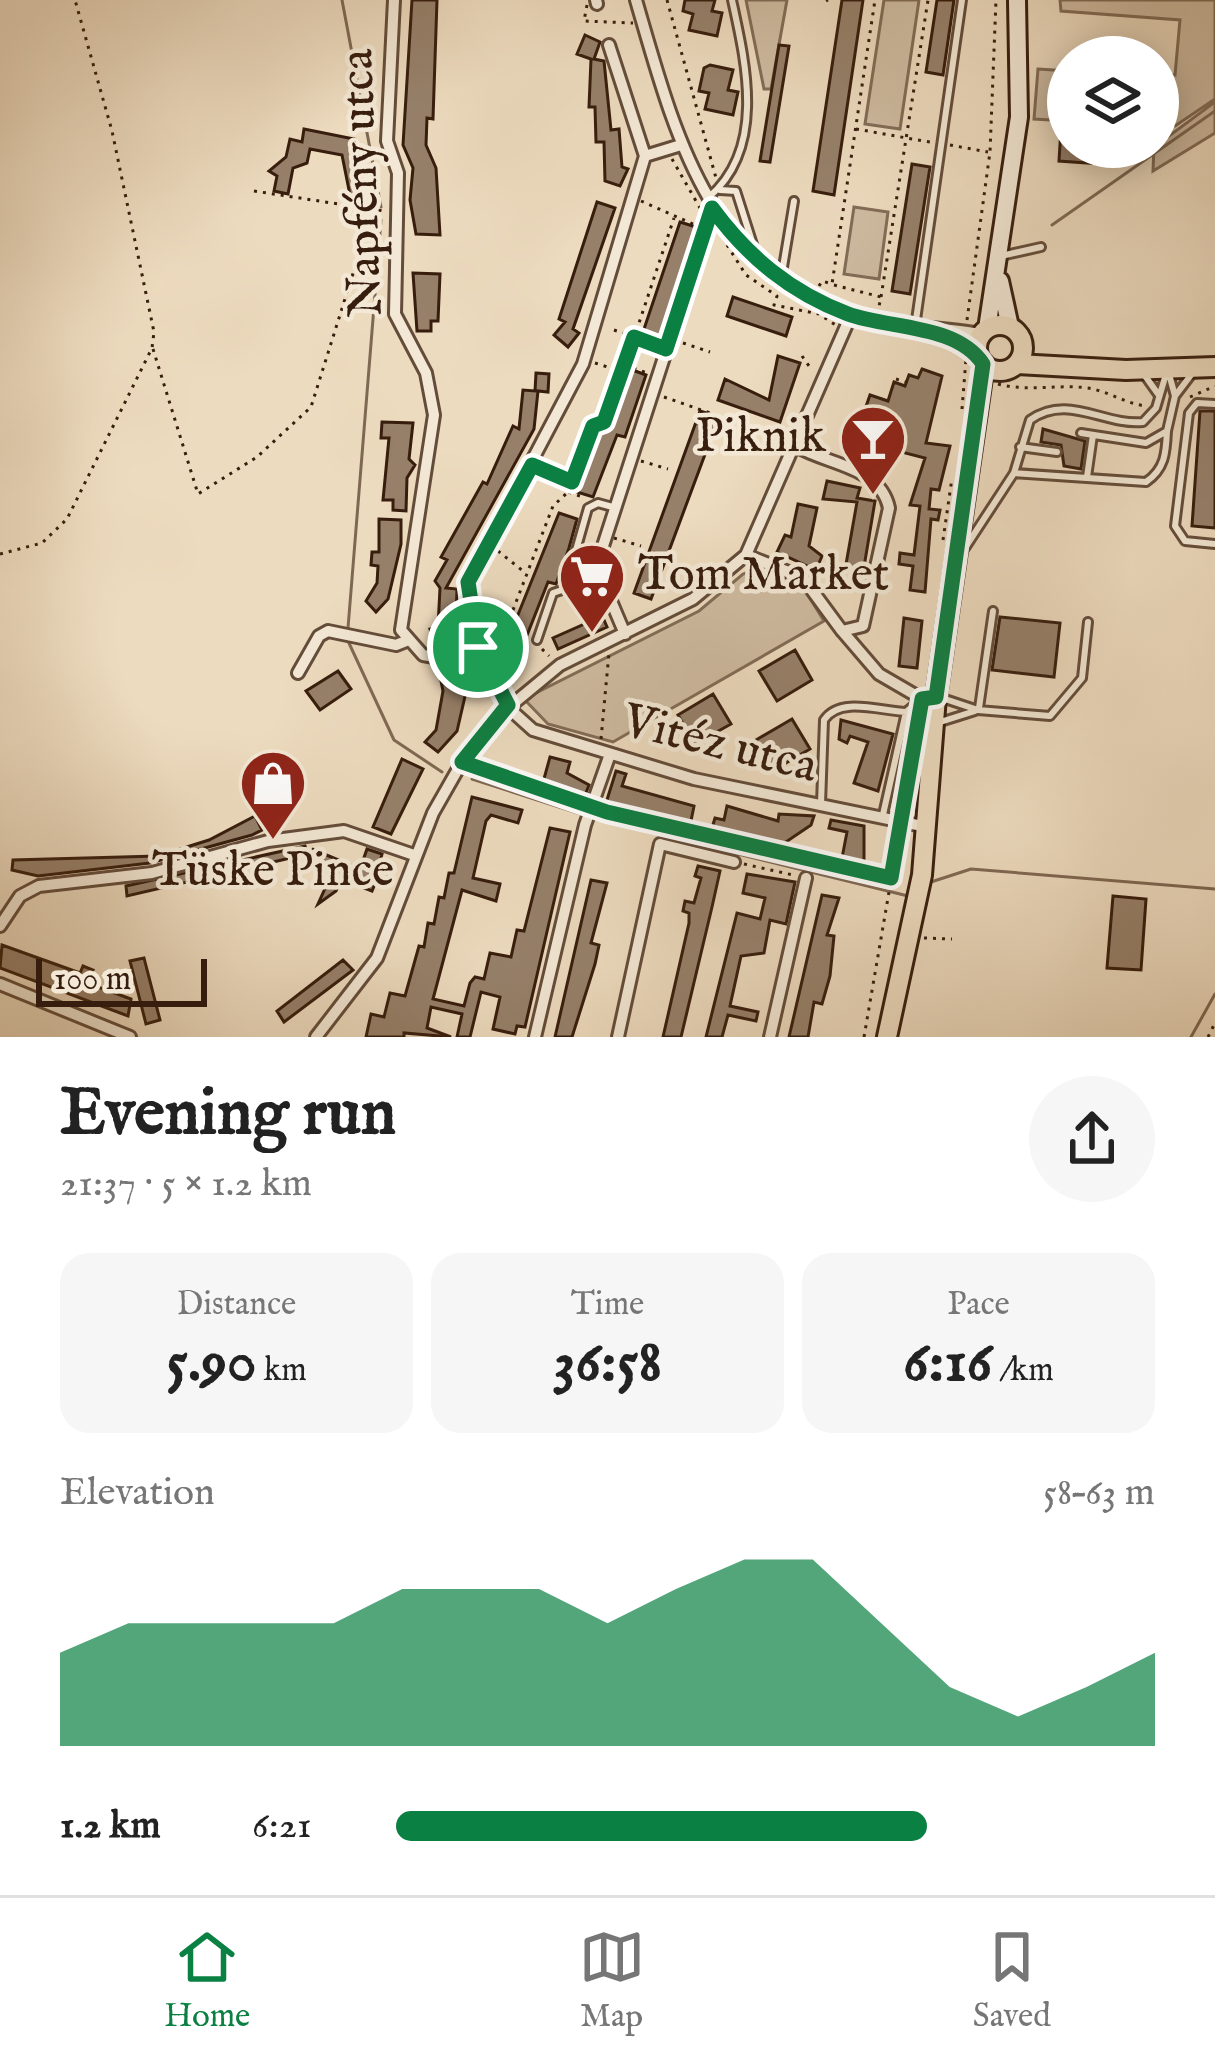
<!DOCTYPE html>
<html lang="en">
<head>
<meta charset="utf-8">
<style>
	body { margin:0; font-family:"IM FELL English",serif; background:#f6f6f6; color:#222; height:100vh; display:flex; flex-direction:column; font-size:45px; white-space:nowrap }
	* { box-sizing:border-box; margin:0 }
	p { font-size:39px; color:#767676 }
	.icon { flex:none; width:66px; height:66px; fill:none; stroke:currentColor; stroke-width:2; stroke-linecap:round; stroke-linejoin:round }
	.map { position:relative; height:1037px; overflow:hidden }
	.sheet { display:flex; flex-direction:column; background:#fff; flex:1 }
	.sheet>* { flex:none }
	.buttons { position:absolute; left:1047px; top:36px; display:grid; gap:24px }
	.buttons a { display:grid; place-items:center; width:132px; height:132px; border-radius:50%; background:#fff; box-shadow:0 6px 30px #0003; font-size:60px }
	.scale { position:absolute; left:36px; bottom:30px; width:171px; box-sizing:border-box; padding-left:12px; border:6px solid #371d0d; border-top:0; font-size:33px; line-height:42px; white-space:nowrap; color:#371d0d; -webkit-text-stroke:9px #f3e8d5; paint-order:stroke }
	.pin { position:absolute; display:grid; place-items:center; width:102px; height:102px; color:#fff; margin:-51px; border:6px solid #fff; border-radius:50%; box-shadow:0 3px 12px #0007 }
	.round { display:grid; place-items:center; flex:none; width:126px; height:126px; border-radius:63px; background:#f6f6f6 }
	.summary { display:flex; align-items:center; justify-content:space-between; height:204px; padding:0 60px }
	h1 { font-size:66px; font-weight:800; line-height:90px }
	.stats { display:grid; grid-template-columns:repeat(3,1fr); gap:18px; height:204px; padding:12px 60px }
	.stats div { display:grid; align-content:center; border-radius:30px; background:#f6f6f6; text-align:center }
	.stats b { font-size:60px; font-weight:800 }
	.stats small { font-size:33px; font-weight:400 }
	.stats p { font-size:33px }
	.chart { height:336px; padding:24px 60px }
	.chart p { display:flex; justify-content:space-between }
	.chart svg { width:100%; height:216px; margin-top:12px; fill:#0b8043; opacity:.7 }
	ul { padding:0 60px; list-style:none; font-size:39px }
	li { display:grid; grid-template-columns:192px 144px 1fr; align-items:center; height:90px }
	li i { height:30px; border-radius:15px; background:#0b8043 }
	.tabs { display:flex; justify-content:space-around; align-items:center; height:168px; border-top:3px solid #e0e0e0; background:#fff; font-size:33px; color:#767676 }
	.tabs a { display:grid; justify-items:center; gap:6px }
	.tabs .on { color:#0b8043 }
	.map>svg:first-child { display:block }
	.green { fill:#cebba1; stroke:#826c57; stroke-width:3 }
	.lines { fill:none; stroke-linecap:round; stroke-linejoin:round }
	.stream { stroke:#7f6853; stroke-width:3 }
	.building { fill:#96806a; stroke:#371d0d; stroke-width:3 }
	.lane-casing { stroke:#644c3a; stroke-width:12 }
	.street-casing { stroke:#644c3a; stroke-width:16 }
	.secondary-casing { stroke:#371d0d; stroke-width:22 }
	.primary-casing { stroke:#371d0d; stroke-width:24 }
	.path { stroke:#371d0d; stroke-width:3; stroke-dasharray:3 6; stroke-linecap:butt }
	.lane { stroke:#f3e8d5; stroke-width:6 }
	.street { stroke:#f3e8d5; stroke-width:10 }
	.secondary { stroke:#f3e8d5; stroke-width:16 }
	.primary { stroke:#eddbbf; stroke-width:18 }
	.route-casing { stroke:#fff; stroke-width:24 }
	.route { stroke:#0b8043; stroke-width:15 }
	.labels { text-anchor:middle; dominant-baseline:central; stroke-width:9; stroke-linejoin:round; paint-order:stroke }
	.street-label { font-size:48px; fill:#371d0d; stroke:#f3e8d5 }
	.poi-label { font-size:48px; fill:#371d0d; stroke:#f3e8d5; text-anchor:end }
</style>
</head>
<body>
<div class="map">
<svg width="1215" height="1037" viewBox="0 0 1215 1037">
	<rect width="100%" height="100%" fill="#eddbbf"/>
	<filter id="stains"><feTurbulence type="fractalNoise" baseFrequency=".00167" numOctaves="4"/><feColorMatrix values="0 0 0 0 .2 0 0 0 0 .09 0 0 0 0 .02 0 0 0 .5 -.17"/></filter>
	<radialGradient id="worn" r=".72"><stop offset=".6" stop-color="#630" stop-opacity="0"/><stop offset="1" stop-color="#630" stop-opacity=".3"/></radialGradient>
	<path class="green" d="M746,0H787L771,89H764Z
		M884,0H919L900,129L865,124Z
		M1060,0H1215V99L1175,126L1158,125V75H1175L1180,20L1061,11Z
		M1038,69L1068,71V121L1034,119Z
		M1215,102V133L1153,171L1154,147Z
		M854,207L888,212L879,279L844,274Z
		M766,566L801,584L824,621L613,742L548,724L524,699L699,611L743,574Z"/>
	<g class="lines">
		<path class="stream" d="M342,0L381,207
			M1052,225L1215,111
			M348,628L381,220
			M348,641L394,740L442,772
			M472,779L584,815
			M593,818L908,896
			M931,882L971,869L1215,889
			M1191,1037L1215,994"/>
	</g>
	<path class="building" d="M412,0H437L433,119L427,118L426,145L436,168L440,235L416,234L410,200L413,168L403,145Z
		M685,0H715L712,11L722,13L717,36L689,30L693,14L683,11Z
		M842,0H863L834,195L813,191Z
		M937,0H954L943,75L926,72Z
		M585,35L600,42L594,59L604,61L611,130L619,129L622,167L628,169L620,186L605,181L604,142H596L595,107H589L591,59L577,54Z
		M779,45L789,46L770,162L760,161Z
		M710,65L733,70L728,90L738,92L733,115L705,109L709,93L699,91L704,68Z
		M1061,128H1068V147H1101L1100,164L1059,161Z
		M304,129L354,139L364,193L350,195L342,155L310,149L307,163L293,168L288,194L274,191L277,176L269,171L286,157L290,139L302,142Z
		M912,164L930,167L910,294L892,291Z
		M597,202L615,208L573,329L579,333L568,347L554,335L565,322L559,319Z
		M680,222L696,227L660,338L643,332Z
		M413,273L440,274L438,321H431V331H417Z
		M733,297L792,317L786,336L727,316Z
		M778,356L800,363L780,422L718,400L725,379L769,400Z
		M627,368L646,375L625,437L617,435L593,497L577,492Z
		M922,369L942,376L926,443L950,446L939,490L931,489L929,509L940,510L938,520L931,519L925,592L910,590L913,566L899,564L900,553L914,555L920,506L910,505L925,458L894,450L891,460L852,447L870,395L888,401L894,382L905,386L909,375L918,378Z
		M536,373L549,374L548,392L538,391L534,429L446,588L457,589L456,621L446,620L451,638L434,643L430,629L438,627L440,588L435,581L447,560L441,557L483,482L487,484L513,426L519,429L523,390L535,391Z
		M700,411L719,417L651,599L634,593Z
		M1200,411H1215V528L1192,526Z
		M382,422L413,423L409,459L415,465L407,478L406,511L393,510V500H383L389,438H381Z
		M1043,429L1085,441L1081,469L1064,466L1061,445L1041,442Z
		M827,481L860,488L857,498L875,501L863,573L845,570L857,502L823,499Z
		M798,504L817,508L809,546L822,556L816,570L777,552L785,535L791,537Z
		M559,513L577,519L569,548L556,584L548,582L516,663L505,659L509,637Z
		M379,519L401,520V544L388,599L376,612L366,601L377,583L378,566L371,565L372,552H379Z
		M588,583L607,627L558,649L553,638L591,621L576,588Z
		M1000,617L1060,623L1054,677L992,670Z
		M904,618L922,621L917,668L899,666Z
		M795,650L812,680L777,701L759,671Z
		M338,671L351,689L320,710L306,691Z
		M461,672L466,692L457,731L438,752L425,742L436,730L443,691L440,676Z
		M713,694L731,724L695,744L678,715Z
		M792,719L810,749L774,770L756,740Z
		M841,720L893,734L878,791L854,783L868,742L850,736L847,743L839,739Z
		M550,757L570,762L567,773L589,785L584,798L542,786Z
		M402,759L423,769L391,834L373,827Z
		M616,771L626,774L622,786L694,806L690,826L606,803Z
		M472,797L522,810L518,823L491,815L486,821L473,878L500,884L496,901L462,890L433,999L464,1006L470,983L475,977L484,979L490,953L511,957L517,930L524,931L550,828L570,832L525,1027L517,1026L515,1034L493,1029L500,997L481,992L470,1037H457L462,1014L431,1007L427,1028L451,1037L404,1033V1037H366L371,1014L384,1017L390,993L405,996L419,946L424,947L428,923L434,924L439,897L444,898L449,873H454Z
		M727,806L778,821L779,814L814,816L811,825L780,846L712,828L715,818L724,820Z
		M255,816L262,830L252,835L150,863L38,876L12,870L13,860L158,856L209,840Z
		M831,820L864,826V862L842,858L847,832L829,828Z
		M305,846L307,853L286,859L127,896L126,886Z
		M312,849L360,869L367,849L382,854L380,862L390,866L387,874L380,872L372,891L341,879L336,891L318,904L332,873Z
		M698,866L720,871L712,907L681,1037H663L689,923V913L683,911L685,901L694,903L701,878L695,876Z
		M747,874L795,882L786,924L770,920L764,953L741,956L730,1006L758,1012L756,1021L728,1015L722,1037H706L737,913L760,919L765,898L743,893Z
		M591,880L607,883L591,943L599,945L595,964L572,1037H555Z
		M822,895L839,898L827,935L834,936L830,976L822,1004L814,1002L808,1037H789Z
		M1113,896L1146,899L1141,970L1107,968Z
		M2,945L80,973L83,966L93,970L87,983L131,999L128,1016L0,968Z
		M144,958L160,1020L146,1024L130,961Z
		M343,960L353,970L284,1022L277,1011Z"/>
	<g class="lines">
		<defs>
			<path id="lane" d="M720,190L736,191L756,254
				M709,197C766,148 746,64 732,0
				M1001,256L1041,247
				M781,279L794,201
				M915,327L962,0
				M1143,373L1158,394
				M1175,396L1191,375
				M1215,404L1197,403L1189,413L1175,526L1185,541L1215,544
				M1081,433L1146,443L1167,431L1175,396L1169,374
				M1020,447L1057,452
				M1014,473L1146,482C1165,469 1166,453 1167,431
				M1087,477L1093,435
				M963,551L1014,473L1030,420C1068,393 1104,426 1143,422L1156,408L1166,374
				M537,640L553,593L565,589L588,508L598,503L616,508
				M939,697L978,710L1050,716L1082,678L1088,622
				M979,708L993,611
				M937,723L975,711
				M821,804L824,720C840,696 880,711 906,712L920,700
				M882,819L906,712"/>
			<path id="street" d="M394,0L387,141L398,173L395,314L426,373L434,415L401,630L423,655L440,658L478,647
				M596,0L597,4
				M636,0C673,127 708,274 854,315C895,327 939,327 981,334
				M609,45L645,156
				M681,145L645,156L583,364L468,582L485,666L513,712L533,730L694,779L927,827
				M929,333L977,354
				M746,555L803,578L842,631L863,626L889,508C880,466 828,465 796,446
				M843,632L879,674L922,699
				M625,634L600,575L603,546L712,209
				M298,673L319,636L328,631L396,645L406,641
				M0,926L20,896L39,886L152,873L268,841L344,831L414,855
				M0,984L130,1037
				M316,1037L377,958L433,813L462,762L497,717L560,665L693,599L746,555L851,315
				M535,1037L585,825L609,757
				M618,1037L660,844L734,862
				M770,1037L806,878"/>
			<path id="secondary" d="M1000,281L1010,327
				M987,329L1019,117L1017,0"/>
			<path id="primary" d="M977 348a23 23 0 1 1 46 0a23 23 0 1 1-46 0Z
				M1017,364L1126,370L1215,367
				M887,1037L922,875L936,697L984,364"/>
		</defs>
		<use href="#lane" class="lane-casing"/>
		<use href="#street" class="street-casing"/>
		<use href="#secondary" class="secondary-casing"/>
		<use href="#primary" class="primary-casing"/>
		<path class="path" d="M667,0L716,178
			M826,1L828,0
			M587,5L584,21L633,23
			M856,129L935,143
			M950,145L988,152
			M672,159L700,208
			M254,191L384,211
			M641,201L693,224
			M727,245L746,275L777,296L774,305L819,314L837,326
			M834,285L881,297L878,311
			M819,286L822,281L832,284L875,0
			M881,297L928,0
			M967,320L990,152L996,0
			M614,330L659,346
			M683,343L710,352
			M153,349L198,494L257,457L311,407L373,210
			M802,356L809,366
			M595,363L620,371
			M625,365L674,218
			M625,365L650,374
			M896,379L906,382
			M998,384C1028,392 1057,384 1088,388C1107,391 1125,403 1145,406
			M664,397L733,421
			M1190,397L1215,386
			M962,409L966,359
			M641,461L668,469
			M541,469L572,482L568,492L585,498
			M572,482L622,372
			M614,538L641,546
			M943,540L952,478
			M498,551L523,571
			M0,554L42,543L67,519L152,348L154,332L112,131L75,0
			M528,644L503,636L553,506L568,492
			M542,649L549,656
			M601,739L609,653
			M474,768L578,804
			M599,810L888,877
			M903,813L918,716
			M744,864L793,875
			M924,938L952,939
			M864,1037L899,834
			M1208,1037L1215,1023"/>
		<use href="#lane" class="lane"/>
		<use href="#street" class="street"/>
		<use href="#secondary" class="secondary"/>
		<use href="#primary" class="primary"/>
	</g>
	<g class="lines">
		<defs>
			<path id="route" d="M712,208C748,257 790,292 848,314C889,329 957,324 983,364L936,697L922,699L891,878L607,812L462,762L508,705L478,647L468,582L532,465L572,482L593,426L604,422L634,337L666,349Z"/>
		</defs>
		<use href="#route" class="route-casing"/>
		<use href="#route" class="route"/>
	</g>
	<defs>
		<symbol id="bar-pin" viewBox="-11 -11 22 30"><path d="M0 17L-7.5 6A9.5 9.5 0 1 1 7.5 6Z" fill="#8f2418" stroke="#f3e8d5"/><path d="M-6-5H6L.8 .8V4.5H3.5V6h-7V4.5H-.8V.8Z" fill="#fff"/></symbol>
		<symbol id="supermarket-pin" viewBox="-11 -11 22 30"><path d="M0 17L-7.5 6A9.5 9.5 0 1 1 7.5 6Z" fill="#8f2418" stroke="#f3e8d5"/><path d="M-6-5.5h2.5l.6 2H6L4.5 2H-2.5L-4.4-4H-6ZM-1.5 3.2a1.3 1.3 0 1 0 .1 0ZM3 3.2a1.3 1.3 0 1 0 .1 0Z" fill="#fff"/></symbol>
		<symbol id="shop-pin" viewBox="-11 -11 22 30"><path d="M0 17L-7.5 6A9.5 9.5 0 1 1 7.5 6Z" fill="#8f2418" stroke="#f3e8d5"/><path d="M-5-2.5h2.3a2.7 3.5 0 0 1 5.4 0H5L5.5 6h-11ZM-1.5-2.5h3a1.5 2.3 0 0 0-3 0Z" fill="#fff"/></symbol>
	</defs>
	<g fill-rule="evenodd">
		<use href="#bar-pin" x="835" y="400" width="76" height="104"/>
		<use href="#supermarket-pin" x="554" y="538" width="76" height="104"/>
		<use href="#shop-pin" x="235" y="745" width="76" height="104"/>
	</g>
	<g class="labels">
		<g class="street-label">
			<text transform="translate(363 183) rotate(-92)">Napfény utca</text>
			<text transform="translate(720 745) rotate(14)">Vitéz utca</text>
		</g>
		<g class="poi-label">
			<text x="826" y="438">Piknik</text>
			<text x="638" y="576" text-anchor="start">Tom Market</text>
			<text x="273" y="872" text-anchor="middle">Tüske Pince</text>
		</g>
	</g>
	<rect width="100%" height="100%" filter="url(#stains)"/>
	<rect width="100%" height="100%" fill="url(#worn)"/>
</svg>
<div class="buttons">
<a><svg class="icon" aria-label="layers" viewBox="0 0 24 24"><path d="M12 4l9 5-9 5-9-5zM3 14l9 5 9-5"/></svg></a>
</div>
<div class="scale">100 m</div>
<div class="pin" style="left:478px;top:647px;background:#1e9e55"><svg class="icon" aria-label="arrive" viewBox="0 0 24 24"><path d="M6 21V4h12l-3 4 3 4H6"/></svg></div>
</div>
<section class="sheet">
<div class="summary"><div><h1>Evening run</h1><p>21:37 · 5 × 1.2 km</p></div><a class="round"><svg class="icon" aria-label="share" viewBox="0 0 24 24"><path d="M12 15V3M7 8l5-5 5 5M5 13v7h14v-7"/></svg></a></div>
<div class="stats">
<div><p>Distance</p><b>5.90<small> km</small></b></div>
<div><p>Time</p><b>36:58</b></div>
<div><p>Pace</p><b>6:16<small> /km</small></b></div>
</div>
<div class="chart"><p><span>Elevation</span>58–63 m</p>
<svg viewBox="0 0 160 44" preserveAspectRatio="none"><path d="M0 44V25L10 19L20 19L30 19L40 19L50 12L60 12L70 12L80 19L90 12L100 6L110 6L120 19L130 32L140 38L150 32L160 25V44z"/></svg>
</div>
<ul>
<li><b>1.2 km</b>6:21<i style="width:70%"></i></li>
</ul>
</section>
<nav class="tabs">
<a class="on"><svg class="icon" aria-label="home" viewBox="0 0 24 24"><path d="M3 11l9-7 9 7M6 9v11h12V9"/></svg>Home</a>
<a><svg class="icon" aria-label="map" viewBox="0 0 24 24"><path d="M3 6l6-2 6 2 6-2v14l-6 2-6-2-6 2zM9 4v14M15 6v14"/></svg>Map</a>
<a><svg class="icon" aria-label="saved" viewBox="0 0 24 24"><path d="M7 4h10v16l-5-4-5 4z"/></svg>Saved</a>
</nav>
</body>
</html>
